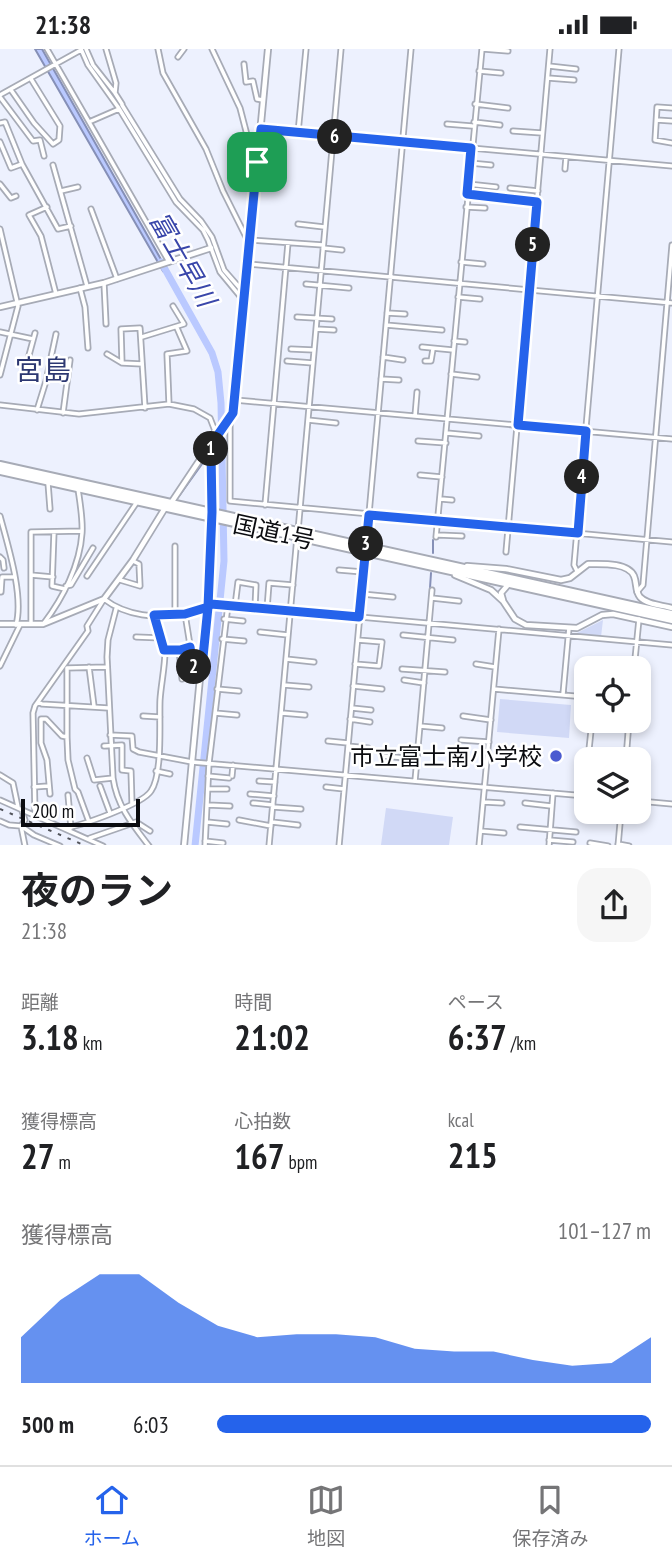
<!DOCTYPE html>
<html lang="ja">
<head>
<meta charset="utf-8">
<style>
	body { margin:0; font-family:"PT Sans Narrow","Noto Sans JP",sans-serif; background:#f6f6f6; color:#202124; height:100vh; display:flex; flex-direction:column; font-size:26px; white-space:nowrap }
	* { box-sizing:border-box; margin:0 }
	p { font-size:23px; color:#757577 }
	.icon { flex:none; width:38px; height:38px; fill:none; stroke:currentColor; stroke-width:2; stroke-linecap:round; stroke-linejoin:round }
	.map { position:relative; height:796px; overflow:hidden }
	.side { display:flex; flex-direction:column; background:#fff; flex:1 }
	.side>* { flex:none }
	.fabs { position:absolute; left:574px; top:607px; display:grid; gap:14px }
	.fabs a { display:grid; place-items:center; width:77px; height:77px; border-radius:14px; background:#fff; box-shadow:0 4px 10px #0003; font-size:35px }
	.scale { position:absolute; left:21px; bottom:18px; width:119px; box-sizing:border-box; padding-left:7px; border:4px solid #0b0c10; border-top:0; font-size:19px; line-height:24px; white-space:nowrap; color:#0b0c10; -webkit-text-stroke:5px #fff; paint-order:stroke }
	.pin { position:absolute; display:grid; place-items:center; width:60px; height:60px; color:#fff; margin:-30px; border-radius:14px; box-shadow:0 4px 10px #0006 }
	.km { position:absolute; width:35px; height:35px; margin:-18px; border-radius:50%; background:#222; color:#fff; font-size:19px; line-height:35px; text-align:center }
	.round { display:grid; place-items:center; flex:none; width:74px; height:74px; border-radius:21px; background:#f6f6f6 }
	.summary { display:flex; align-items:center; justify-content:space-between; height:119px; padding:0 21px }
	h1 { font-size:38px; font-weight:700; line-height:52px }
	.stats { display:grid; grid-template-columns:repeat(3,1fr); gap:10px; height:119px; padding:7px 21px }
	.stats div { display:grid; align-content:center }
	.stats b { font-size:35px; font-weight:700 }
	.stats small { font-size:19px; font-weight:400 }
	.stats p { font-size:19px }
	.chart { height:196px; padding:14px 21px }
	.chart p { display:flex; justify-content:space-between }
	.chart svg { width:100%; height:126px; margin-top:7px; fill:#2563eb; opacity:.7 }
	ul { padding:0 21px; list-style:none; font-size:23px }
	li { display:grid; grid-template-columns:112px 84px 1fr; align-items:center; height:52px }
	li i { height:18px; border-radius:9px; background:#2563eb }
	.status { display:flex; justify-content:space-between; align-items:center; height:49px; padding:0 35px; background:#fff; direction:ltr }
	.status svg { height:19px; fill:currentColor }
	.dock { display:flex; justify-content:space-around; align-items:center; height:98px; border-top:2px solid #e0e0e0; background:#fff; font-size:19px; color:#757577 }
	.dock a { display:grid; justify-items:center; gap:4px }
	.dock .current { color:#2563eb }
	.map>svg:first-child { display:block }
	.green { fill:#d1d9f6 }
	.water { fill:#bac9ff; stroke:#8690b7; stroke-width:2 }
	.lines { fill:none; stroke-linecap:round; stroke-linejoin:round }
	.stream { stroke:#8690b7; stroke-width:2 }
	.river { stroke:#bac9ff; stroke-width:7 }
	.street-casing { stroke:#a7abb6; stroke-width:7 }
	.secondary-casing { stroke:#a7abb6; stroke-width:8 }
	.highway-casing { stroke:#a7abb6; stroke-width:10 }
	.street { stroke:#fff; stroke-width:3.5 }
	.secondary { stroke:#fff; stroke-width:4.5 }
	.highway { stroke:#fff; stroke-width:6 }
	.rail { stroke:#52545b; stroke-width:2; stroke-dasharray:3.5 7; stroke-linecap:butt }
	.route-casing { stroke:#fff; stroke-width:14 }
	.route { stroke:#2563eb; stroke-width:9 }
	.poi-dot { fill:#4b5bd0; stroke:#fff; stroke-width:2.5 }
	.labels { text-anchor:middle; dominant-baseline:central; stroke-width:5; stroke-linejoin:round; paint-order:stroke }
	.street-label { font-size:24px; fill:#0b0c10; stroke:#fff }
	.poi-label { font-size:24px; fill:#0b0c10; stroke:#fff; text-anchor:end }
	.water-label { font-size:26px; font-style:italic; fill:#3946aa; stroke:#fff }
	.quarter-label { font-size:28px; fill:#2d3872; stroke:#fff }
</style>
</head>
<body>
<div class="status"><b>21:38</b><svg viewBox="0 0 49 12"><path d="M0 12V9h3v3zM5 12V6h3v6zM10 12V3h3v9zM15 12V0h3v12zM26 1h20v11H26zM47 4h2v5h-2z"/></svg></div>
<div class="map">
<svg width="672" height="797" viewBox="0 0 672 797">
	<rect width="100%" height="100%" fill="#edf1fe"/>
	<path class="green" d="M603,571L601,588L575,585Z
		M500,650L571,656L569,689L497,683Z
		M386,759L453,768L449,796H381Z"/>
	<path class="water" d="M35,0H42L167,221L163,222Z"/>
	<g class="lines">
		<path class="stream" d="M84,1L91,17L119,55
			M121,59L126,67
			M156,117L184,159
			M193,168L204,179L213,195
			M215,201L224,225
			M243,240L244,222
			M239,283L241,254
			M229,345L233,339L238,289
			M216,406L222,402
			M179,447L202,415
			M433,504V491
			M430,539L431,524"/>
		<path class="river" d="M161,213L212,304L218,323L221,354L224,512L195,797"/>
		<defs>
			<path id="street" d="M47,0L89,73L119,60
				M81,0L88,16L118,58L176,153L203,181L208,191L220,223L244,252
				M86,0L93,16L115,44
				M106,0L116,34L115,44L122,55
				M158,0L163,24L206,100L223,142L249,194
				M212,0L240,59L253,109L257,113
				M483,0L508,2
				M178,8L184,0
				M244,15L246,33L253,32L257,50L263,51
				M549,17L576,20
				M479,22L501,24
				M548,29L574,31
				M11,41L34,74L53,95L59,91L60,77L31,30
				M0,46L81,1
				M0,48L33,92L40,91L44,107
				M475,55L508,59
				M122,56L180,150L201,172L212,188L224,221L245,245
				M672,59L657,58L655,91L672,94
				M657,71L672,72
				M89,73L169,213
				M474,73L500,76
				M0,74L5,73L22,115
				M447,75L472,77
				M261,80L672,117
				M513,82L542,84
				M298,84L306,0
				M248,92L236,96L243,122L256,123
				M0,93L11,119L22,115L58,180L71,177
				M470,114L491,116
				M53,116L87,237
				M565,120L566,108
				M0,135L11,149L16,147
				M468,135L496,138
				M510,139L538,142
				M61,142L78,138
				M467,145L537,153
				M47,158L29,166L41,187L56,245
				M466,158L485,159
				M91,160L117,230
				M298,175L324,178
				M0,180L18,257L0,326
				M250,191L323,196
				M323,199L342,201
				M461,213L483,215
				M248,215L672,254
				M104,234L106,275
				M306,235L349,239
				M80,239L85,258L88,299
				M458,248L480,250
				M387,264L405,265
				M297,268L332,270
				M386,276L442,281
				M316,280L334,281
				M0,283L33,290
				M142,288L184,275L173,257
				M454,292L465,293
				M422,298L453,301
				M291,300L314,301
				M107,305L122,314L142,315
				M383,308L403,311
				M287,312L313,314
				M425,312H431L433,300
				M122,314L121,280L140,279L145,359
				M25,321L35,284
				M451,325L477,328
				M381,330L399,331
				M235,351L672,390
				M169,355L167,305L187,302L177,279
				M0,356L79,365L169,355L194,360L210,369L217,387
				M37,361L46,332L56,285
				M63,364L70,311
				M415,367L417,343
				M308,371L336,374
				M230,373V452L672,493
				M447,384L479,387
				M418,392L446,394
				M420,426L442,428
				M48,434L50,460
				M441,450L452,451
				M265,456L288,194
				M0,467C8,497 24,547 16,576
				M298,482L341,0
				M54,483L52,537L65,540
				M438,486L462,487
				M436,488L482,0
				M506,503L550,0
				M0,508L3,511L4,519
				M339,521L363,523
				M577,522L574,516L619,0
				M31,526L53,528
				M87,527L137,453
				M120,531L140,537L139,515L133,512
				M66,537L71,536L93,499
				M1,543L2,528H14
				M637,543L643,536L672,196
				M362,545L393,548
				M432,549L459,552
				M235,557L238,533L256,536L255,559
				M116,560L108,591L107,608L113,729C117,757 132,775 149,797
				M267,560L269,534L293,536
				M175,565V497
				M185,565L195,627
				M224,570L243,572
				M44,574C63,549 80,516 82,484C83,470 80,454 78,440
				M31,575V483L82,482
				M260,583L288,586
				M403,586L453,591
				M136,588L162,589
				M222,590L244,592
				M165,601H179L190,598
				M179,601L182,630
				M286,610L314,613
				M355,615L379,617L382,593L358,591
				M476,615L495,618
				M0,617L20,576
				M89,618L94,657
				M67,619V688L68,711L75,740L78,743L89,773
				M67,619L106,618
				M402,620L445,623
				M634,620L639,570
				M404,631L424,634
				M284,636L309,638
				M353,637L382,640
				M217,640L239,642
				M494,640L586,648
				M563,645L569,579
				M38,653L42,655L108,659
				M352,659L371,661
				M215,664L237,666
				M282,664L305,666
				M143,667L160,668
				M463,667L491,671
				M350,670L370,673
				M420,677L442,679
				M110,686L132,687L133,700L139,703L192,713L586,747
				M461,691L489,693
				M328,692L348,694
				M104,697L122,696V721L131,722L132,755
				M348,697L368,699
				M383,707L417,710
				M87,709L94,731L113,729
				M588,710L592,672
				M626,710L629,672
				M156,722L170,725
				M0,726L13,734L18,758
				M208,727L229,729
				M232,727L233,716
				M259,732L275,733
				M415,732L432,541
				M100,737L110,764
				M34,738L48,737
				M326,738L344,740
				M209,740H227
				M50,745L47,711L41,694V670H46L62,687L67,688
				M250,745L274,747
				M68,746L71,779
				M584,747L586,728
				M0,751L103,797
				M639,752L672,755
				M484,753L502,754
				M253,754L273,756
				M525,754L551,757
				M208,756L230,757
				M273,758L301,760
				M22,762L25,771L21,777L25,797
				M35,766L33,664L35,657L88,582L87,577L104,550C126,567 157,570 184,565C195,563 206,556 216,555L672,596
				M239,771L271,777
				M0,772L9,776L21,777L34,786L60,797
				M207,773L227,775
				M272,773L298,776
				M520,778L576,783
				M63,779C79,778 143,755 151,742C163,725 159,672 160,651C161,635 165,618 165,602C165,590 158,578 154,566
				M481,782L504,784
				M90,789L136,773L150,782
				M549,791L573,793
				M205,792L223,794
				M590,794L608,797
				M618,795L629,797
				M205,797L209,714L228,556
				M269,797L297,488
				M339,797L411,0
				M479,797L499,580
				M549,797L553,744
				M618,797L621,763"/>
			<path id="secondary" d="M0,258L104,234L211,199
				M171,454L199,412L210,409
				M467,517L506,520L561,531L570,529L588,515C600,515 628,513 634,527C637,534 635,542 640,548C647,556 662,556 672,559
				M455,526L491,541L503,552L515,570L526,576L577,579L602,566L613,565L672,578
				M503,551L501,544L507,537
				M0,575H43L104,550L133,511L165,459
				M184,797L211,513V406C214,387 230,377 234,359L268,0"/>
			<path id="highway" d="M0,416L672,565
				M0,422L672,571"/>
		</defs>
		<use href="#street" class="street-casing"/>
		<use href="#secondary" class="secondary-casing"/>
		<use href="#highway" class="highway-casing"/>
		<use href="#street" class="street"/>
		<use href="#secondary" class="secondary"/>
		<use href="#highway" class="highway"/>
		<path class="rail" d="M0,760L86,797"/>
	</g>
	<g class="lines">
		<defs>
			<path id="route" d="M257,113L233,364L217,387L211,403L212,463L208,558L185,565L154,566L164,601H180L190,598L193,618H202L208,558L211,555L359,568L369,466L578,484L586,382L518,376L537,153L467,145L471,99L261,80L257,113"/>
		</defs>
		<use href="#route" class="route-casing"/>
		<use href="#route" class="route"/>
	</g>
	<circle class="poi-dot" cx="556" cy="707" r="7"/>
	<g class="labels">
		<g class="street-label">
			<text transform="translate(274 483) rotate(12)">国道1号</text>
		</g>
		<g class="poi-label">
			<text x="542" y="707">市立富士南小学校</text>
		</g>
		<g class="water-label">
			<text transform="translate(183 210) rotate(60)">富士早川</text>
		</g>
		<g class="quarter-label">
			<text x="43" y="320">宮島</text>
		</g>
	</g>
</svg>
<div class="fabs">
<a><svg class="icon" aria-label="locate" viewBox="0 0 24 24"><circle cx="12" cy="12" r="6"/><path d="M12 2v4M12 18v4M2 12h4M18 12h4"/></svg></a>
<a><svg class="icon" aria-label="layers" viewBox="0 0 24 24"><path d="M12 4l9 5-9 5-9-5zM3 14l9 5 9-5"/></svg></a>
</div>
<div class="scale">200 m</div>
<div class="pin" style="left:257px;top:113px;background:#1e9e55"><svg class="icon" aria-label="arrive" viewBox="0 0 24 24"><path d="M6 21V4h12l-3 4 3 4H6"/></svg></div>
<b class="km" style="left:211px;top:400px">1</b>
<b class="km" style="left:194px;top:618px">2</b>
<b class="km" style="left:366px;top:495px">3</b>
<b class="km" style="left:582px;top:428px">4</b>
<b class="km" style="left:533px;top:196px">5</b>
<b class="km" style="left:335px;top:88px">6</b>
</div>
<section class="side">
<div class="summary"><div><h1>夜のラン</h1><p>21:38</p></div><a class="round"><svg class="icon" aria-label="share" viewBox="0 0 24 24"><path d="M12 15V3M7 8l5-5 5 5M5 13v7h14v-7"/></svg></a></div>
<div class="stats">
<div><p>距離</p><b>3.18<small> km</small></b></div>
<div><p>時間</p><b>21:02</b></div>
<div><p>ペース</p><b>6:37<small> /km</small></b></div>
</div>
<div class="stats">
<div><p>獲得標高</p><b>27<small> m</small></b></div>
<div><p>心拍数</p><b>167<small> bpm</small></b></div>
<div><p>kcal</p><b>215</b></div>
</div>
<div class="chart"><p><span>獲得標高</span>101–127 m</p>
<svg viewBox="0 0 160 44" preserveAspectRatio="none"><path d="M0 44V28L10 15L20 6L30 6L40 16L50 24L60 28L70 27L80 27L90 28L100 32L110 33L120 33L130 36L140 38L150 37L160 28V44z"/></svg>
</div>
<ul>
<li><b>500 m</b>6:03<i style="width:100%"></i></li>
</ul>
</section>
<nav class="dock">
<a class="current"><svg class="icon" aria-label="home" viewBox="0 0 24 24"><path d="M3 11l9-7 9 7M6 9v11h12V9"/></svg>ホーム</a>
<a><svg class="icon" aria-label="map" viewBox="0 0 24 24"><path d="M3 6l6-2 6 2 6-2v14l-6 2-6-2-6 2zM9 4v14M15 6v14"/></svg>地図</a>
<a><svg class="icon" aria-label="saved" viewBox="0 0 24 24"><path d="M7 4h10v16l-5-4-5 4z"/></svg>保存済み</a>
</nav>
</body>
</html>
